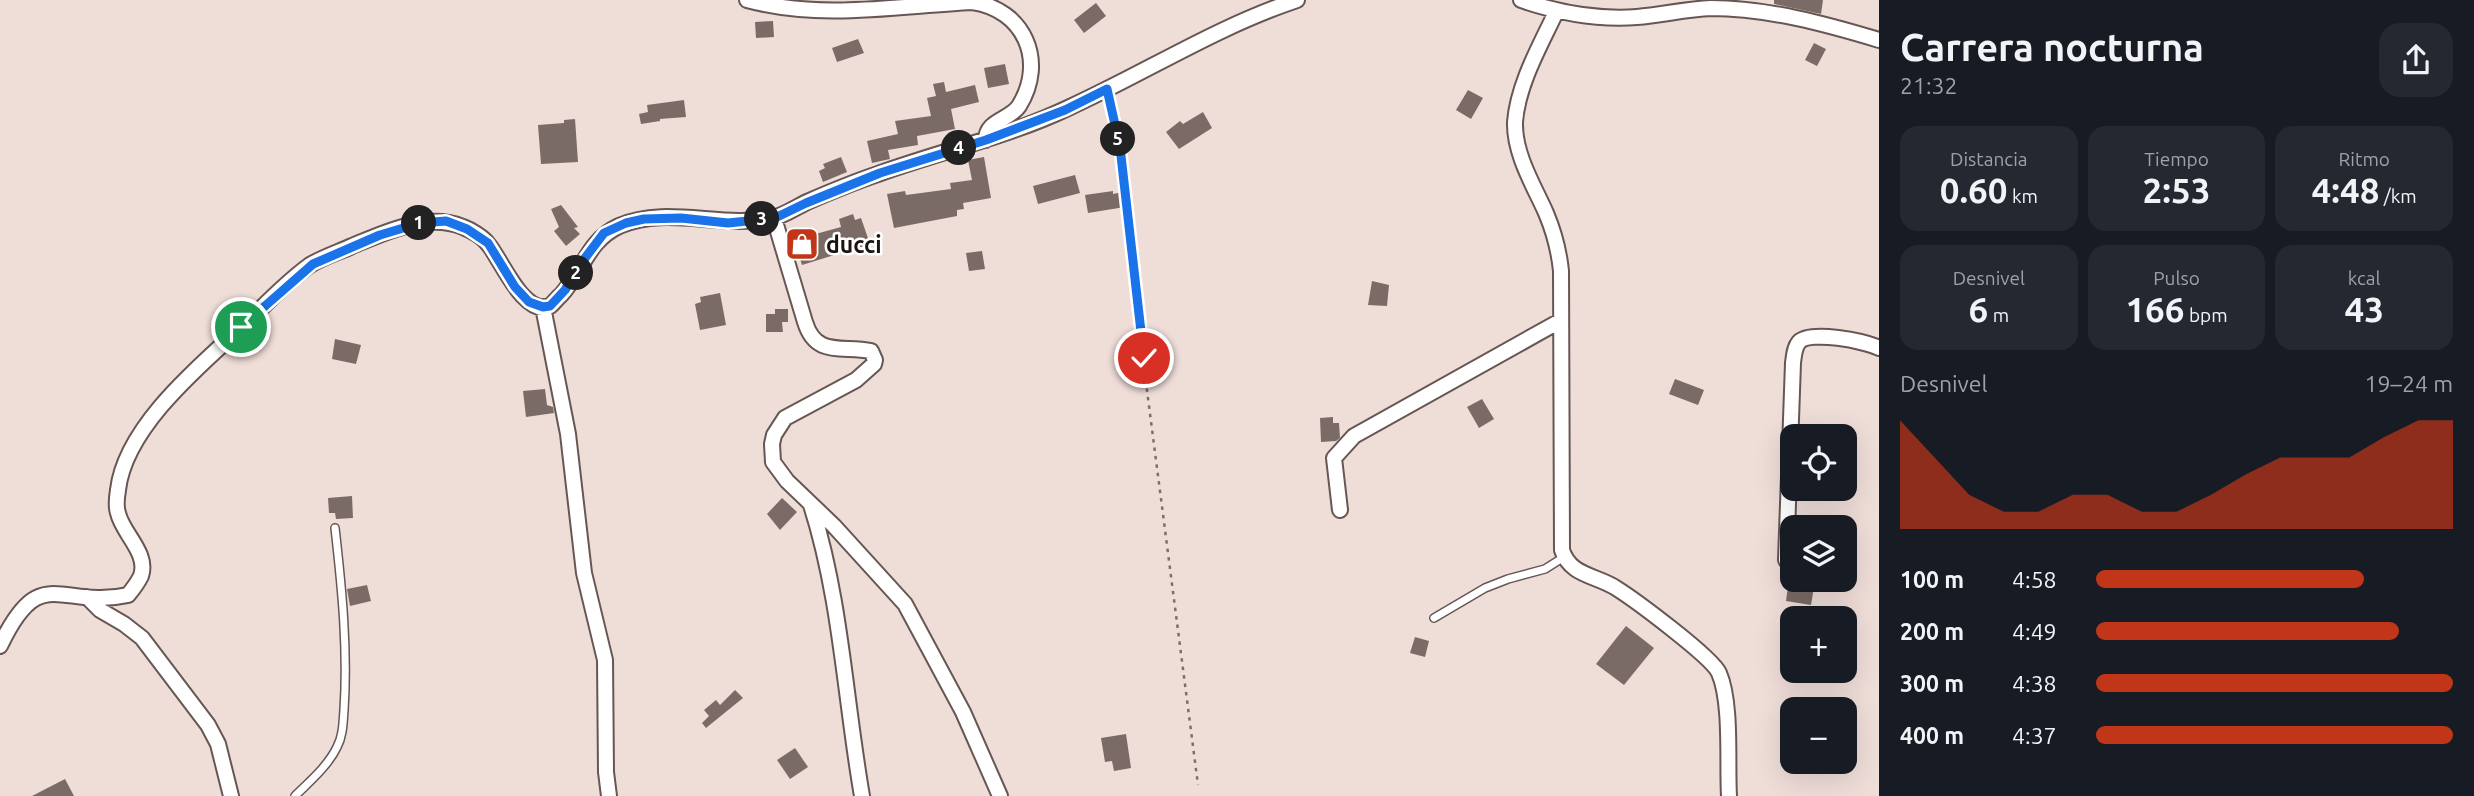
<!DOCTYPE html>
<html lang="es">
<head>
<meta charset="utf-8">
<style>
	body { margin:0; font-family:Ubuntu,sans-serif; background:#242831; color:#f1f3f6; height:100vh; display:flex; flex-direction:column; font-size:26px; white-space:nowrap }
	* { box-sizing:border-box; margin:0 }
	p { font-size:23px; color:#9ea1a6 }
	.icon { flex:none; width:38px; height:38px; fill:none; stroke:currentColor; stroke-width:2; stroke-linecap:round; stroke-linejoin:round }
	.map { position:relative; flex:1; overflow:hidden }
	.side { display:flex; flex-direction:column; background:#171b24; width:595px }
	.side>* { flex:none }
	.tools { position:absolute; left:1780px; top:424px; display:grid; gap:14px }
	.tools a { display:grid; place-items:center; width:77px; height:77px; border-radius:14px; background:#171b24; box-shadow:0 7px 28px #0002; font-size:35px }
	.pin { position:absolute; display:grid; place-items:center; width:60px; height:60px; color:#fff; margin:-30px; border:4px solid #fff; border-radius:50%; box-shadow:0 2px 7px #0007 }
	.km { position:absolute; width:35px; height:35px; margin:-18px; border-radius:50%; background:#222; color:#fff; font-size:19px; line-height:35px; text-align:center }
	.round { display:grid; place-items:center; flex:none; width:74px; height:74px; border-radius:21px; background:#242831 }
	.headline { display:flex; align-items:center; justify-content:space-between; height:119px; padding:0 21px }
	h1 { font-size:38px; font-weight:700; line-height:52px }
	.metrics { display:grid; grid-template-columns:repeat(3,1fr); gap:10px; height:119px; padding:7px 21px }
	.metrics div { display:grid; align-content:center; border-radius:18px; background:#242831; text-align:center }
	.metrics b { font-size:35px; font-weight:700 }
	.metrics small { font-size:19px; font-weight:400 }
	.metrics p { font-size:19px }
	.chart { height:196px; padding:14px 21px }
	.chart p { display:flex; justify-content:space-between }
	.chart svg { width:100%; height:126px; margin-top:7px; fill:#c13619; opacity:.7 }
	ul { padding:0 21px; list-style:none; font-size:23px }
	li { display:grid; grid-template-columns:112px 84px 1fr; align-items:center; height:52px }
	li i { height:18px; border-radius:9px; background:#c13619 }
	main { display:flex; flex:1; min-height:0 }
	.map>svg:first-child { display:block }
	.building { fill:#7b6b67 }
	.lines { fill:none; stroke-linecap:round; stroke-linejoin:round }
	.service-casing { stroke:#675754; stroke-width:10 }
	.minor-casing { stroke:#675754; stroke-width:18 }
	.path { stroke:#7b6f6c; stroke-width:2.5; stroke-dasharray:3.5 5; stroke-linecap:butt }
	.service { stroke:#fff; stroke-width:7 }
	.minor { stroke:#fff; stroke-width:14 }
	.route-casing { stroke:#fff; stroke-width:14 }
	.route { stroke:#1a73e8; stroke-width:9 }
	.labels { text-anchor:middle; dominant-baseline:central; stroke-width:5; stroke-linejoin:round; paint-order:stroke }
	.poi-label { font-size:23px; font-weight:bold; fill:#1a1312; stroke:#fff; text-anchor:start }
</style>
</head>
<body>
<main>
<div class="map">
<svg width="1879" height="796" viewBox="0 0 1879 796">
	<rect width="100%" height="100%" fill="#efddd8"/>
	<path class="building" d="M1774,0H1823L1821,14L1774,4Z
		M1096,3L1106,16L1084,33L1074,20Z
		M773,21L774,37L756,38L755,22Z
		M858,39L864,53L837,62L832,48Z
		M1814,43L1826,49L1817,66L1805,60Z
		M1005,64L1009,84L988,88L984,68Z
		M944,82L946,92L975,85L979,102L951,109L955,129L917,136L918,145L888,150L890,159L872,163L867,141L898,134L895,121L931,116L927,98L936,96L933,84Z
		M1468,90L1483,98L1471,119L1456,110Z
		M684,100L686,117L660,119V121L641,124L639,114L648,112L647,105Z
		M1203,112L1212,128L1179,149L1166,132L1180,121L1183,124Z
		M575,119L578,162L541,164L538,125L564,123V120Z
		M841,157L847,172L823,182L819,171L825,168L823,164Z
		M984,157L991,198L963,203L964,209L957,210V216L894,228L887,194L905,191L906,195L951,189L950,183L972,180L968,160Z
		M1075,175L1080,193L1038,204L1033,186Z
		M1113,191V194L1123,192L1125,207L1088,213L1085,195Z
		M561,205L578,227L574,228L580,234L566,246L554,231L559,227L551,209Z
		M853,214L855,220L861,218L870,244L802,265L794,240L841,227L839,219Z
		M982,251L985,269L969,271L966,253Z
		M1372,281L1389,285L1387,306L1368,305Z
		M720,293L726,325L700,330L695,304L701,302L700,297Z
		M775,309H788V322H782L783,332H766V314H775Z
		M335,339L361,345L356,364L332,359Z
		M1675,379L1704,390L1698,405L1669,394Z
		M545,389L547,405L553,407L554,413L526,417L523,391Z
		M1482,399L1494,419L1479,428L1467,407Z
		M1333,417V423H1339L1340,438L1336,441L1321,442L1320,418Z
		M352,496L353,518L336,519L335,513H329L328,498Z
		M782,498L797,512L780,530L767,514Z
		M1789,579L1815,581L1811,605L1786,601Z
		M367,585L371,601L350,606L347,589Z
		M1626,626L1654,648L1624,685L1596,664Z
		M1415,637L1429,641L1425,657L1410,653Z
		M735,690L743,698L706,728L702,723L709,716L704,710L716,700L720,705Z
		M1126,734L1131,768L1114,771L1112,761L1105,762L1101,738Z
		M795,748L808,767L790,779L777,760Z
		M65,779L74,796H32Z"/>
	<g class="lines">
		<defs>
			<path id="service" d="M1434,618L1485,588L1508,579L1545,569L1564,557
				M295,796C310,781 328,766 337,747C343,736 343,723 344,710C348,650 342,589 335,528"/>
			<path id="minor" d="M747,0C822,20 896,6 972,2C1024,9 1047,61 1019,106C1010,120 986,120 986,140
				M1521,0C1559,13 1597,20 1637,17C1662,15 1686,9 1711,8C1767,8 1826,24 1879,40
				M1556,12C1540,46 1518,84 1515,122C1514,154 1534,186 1546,213C1554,232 1559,251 1561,271L1562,550C1570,576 1596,575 1616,588C1635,600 1712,657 1719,673C1732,703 1727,763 1729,796
				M774,218L805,322C816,358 843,345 871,351L875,360L874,364L856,380L785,418L774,435L772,444L773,462L787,481L834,526L905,604L963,712L1000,796
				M543,307L568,434L584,573L605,660L606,772L609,796
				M811,505C841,599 845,699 862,796
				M1340,510L1334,458L1354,436L1560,321
				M1786,560L1793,363C1794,356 1794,348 1799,342C1810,330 1865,341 1879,348
				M87,597L100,610L124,624L142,638L208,725L218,744L231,796
				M0,646C41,560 60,610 128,595C133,589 138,582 141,576C149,553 122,533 118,513C116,507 117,496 118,490C125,428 198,367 242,327C264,306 285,283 310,265C323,257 339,252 352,246C386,232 427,212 463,227C471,230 483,237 488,244C500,257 524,318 550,306C554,303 557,298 561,295C583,271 587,241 619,226C667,205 722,229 772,218C784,216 796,207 807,202C830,192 854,182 878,174C941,151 1007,137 1068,108C1145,73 1216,27 1297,0"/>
		</defs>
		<use href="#service" class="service-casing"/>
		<use href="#minor" class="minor-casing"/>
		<path class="path" d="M1110,102C1124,165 1130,227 1134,290L1198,785"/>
		<use href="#service" class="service"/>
		<use href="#minor" class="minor"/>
	</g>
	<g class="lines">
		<defs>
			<path id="route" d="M241,327L313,264L380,235L420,223L446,221L467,229L488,243L515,287L529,302L543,307L550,306L565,290L585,258L604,233L626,223L644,219L681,218L728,223L775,218L806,203L880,173L986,140L1065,110L1107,89L1120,147L1144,358"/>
		</defs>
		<use href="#route" class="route-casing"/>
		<use href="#route" class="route"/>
	</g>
	<defs>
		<symbol id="shop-square" viewBox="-11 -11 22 22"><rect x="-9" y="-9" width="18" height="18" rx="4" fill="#c13619" stroke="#fff"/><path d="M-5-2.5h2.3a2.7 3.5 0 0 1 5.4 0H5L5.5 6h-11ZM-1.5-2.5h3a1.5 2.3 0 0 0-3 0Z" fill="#fff"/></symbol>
	</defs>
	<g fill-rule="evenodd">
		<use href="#shop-square" x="783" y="225" width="38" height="38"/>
	</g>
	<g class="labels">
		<g class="poi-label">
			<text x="826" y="244">ducci</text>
		</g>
	</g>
</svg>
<div class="tools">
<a><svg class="icon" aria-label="locate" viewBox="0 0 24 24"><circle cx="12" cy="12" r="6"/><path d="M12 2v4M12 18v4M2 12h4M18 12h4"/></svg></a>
<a><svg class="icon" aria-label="layers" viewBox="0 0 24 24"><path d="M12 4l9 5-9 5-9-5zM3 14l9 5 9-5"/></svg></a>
<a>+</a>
<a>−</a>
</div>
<div class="pin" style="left:241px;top:327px;background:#1e9e55"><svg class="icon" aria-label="arrive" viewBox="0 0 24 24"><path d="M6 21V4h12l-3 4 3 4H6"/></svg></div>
<div class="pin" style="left:1144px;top:358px;background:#d93025"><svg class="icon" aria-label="check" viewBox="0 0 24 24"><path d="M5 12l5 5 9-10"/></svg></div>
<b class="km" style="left:419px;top:223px">1</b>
<b class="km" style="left:576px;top:273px">2</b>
<b class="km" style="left:762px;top:219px">3</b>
<b class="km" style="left:959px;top:148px">4</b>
<b class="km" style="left:1118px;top:139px">5</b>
</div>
<section class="side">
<div class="headline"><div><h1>Carrera nocturna</h1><p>21:32</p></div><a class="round"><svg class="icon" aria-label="share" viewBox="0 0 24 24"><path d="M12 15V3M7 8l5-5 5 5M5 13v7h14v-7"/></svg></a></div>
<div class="metrics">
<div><p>Distancia</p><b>0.60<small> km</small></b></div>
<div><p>Tiempo</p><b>2:53</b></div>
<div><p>Ritmo</p><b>4:48<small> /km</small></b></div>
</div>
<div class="metrics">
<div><p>Desnivel</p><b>6<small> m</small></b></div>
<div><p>Pulso</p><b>166<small> bpm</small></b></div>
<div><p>kcal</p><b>43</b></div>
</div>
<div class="chart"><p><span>Desnivel</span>19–24 m</p>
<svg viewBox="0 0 160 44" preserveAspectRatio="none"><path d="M0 44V6L10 19L20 32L30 38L40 38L50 32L60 32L70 38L80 38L90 32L100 25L110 19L120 19L130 19L140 12L150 6L160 6V44z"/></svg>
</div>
<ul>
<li><b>100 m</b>4:58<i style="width:75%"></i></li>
<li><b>200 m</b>4:49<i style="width:85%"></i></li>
<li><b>300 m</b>4:38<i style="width:100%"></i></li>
<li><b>400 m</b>4:37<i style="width:100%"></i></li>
</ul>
</section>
</main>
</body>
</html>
